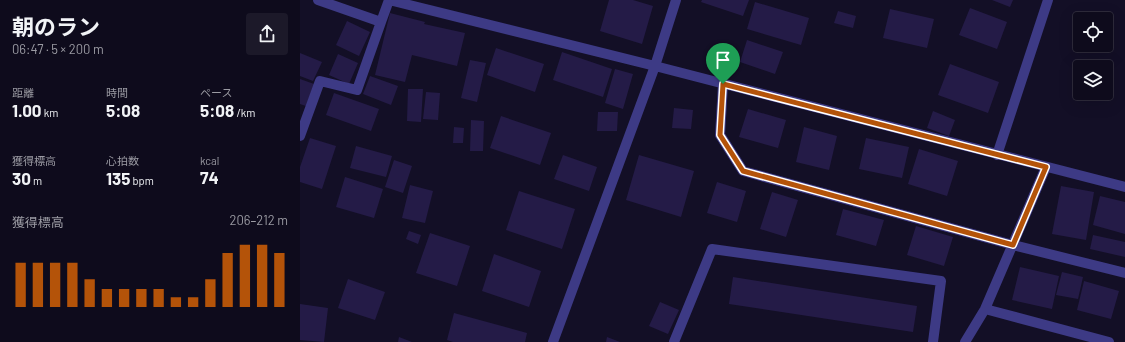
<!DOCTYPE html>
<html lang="ja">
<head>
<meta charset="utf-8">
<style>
	body { margin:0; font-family:Barlow,"Noto Sans JP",sans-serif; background:#1c1929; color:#f1f3f6; height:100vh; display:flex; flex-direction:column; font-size:15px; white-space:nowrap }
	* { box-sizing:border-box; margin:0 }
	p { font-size:13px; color:#9b9ba3 }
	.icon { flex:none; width:22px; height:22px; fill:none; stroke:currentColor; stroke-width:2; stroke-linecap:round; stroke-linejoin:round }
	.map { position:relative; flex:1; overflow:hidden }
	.details { display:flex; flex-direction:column; background:#0e0b1c; width:300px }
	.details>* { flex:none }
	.buttons { position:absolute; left:773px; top:12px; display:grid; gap:8px }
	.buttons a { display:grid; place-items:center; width:40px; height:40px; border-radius:4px; background:#0e0b1c; box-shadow:0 4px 16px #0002,0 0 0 1px #2e2b3b; font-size:20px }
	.pin { position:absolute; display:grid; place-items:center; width:34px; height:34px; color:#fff; margin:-41px -17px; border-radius:50% 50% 50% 0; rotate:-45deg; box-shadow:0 0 4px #0007 }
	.pin .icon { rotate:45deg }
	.round { display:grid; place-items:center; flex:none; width:42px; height:42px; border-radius:4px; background:#1c1929 }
	.head { display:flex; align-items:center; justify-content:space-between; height:68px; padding:0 12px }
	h1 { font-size:22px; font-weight:700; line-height:30px }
	.metrics { display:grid; grid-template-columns:repeat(3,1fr); gap:6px; height:68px; padding:4px 12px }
	.metrics div { display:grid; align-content:center }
	.metrics b { font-size:17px; font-weight:700 }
	.metrics small { font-size:11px; font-weight:400 }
	.metrics p { font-size:11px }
	.chart { height:112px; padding:8px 12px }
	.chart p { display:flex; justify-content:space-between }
	.chart svg { width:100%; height:72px; margin-top:4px; stroke:#b45309; stroke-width:6 }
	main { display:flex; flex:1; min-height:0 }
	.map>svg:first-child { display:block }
	.building { fill:#241b47 }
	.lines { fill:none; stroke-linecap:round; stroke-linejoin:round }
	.minor { stroke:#3d3a85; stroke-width:10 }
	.route-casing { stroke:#fff; stroke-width:8 }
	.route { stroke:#b45309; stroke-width:5 }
</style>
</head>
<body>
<main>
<section class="details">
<div class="head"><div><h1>朝のラン</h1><p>06:47 · 5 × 200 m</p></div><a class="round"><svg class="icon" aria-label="share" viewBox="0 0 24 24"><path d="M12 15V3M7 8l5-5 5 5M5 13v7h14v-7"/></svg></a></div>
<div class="metrics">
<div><p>距離</p><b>1.00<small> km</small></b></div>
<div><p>時間</p><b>5:08</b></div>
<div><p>ペース</p><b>5:08<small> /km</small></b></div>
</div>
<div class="metrics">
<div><p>獲得標高</p><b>30<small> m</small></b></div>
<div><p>心拍数</p><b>135<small> bpm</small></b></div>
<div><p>kcal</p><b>74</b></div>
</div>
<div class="chart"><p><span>獲得標高</span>206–212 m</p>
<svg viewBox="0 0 160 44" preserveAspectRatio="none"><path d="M5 44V17M15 44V17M25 44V17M35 44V17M45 44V27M55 44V33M65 44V33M75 44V33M85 44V33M95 44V38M105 44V38M115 44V27M125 44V11M135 44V6M145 44V6M155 44V11"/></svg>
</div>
</section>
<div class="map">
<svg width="825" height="342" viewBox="0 0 825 342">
	<rect width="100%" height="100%" fill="#130f26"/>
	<path class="building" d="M309,0H333L353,6L342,44L300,31Z
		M402,0H449L443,16L401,2Z
		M692,0H713L710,7Z
		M455,2L509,18L501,45L447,29Z
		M670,8L707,22L697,49L659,35Z
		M590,9L634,19L627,48L583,38Z
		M538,11L556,16L553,28L534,23Z
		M90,13L125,22L124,24L165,33L157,66L112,55L105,82L75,75Z
		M47,21L70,32L59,56L36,45Z
		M447,40L483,52L475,74L440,62Z
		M196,48L244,64L235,92L187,75Z
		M262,52L312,69L303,97L253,80Z
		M0,53L22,62L13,81L0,76Z
		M38,54L58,63L49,84L29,75Z
		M170,60L186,63L177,102L161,98Z
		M650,64L699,82L688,113L638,95Z
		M315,69L333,74L323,109L305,103Z
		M70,76L98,86L91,105L63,94Z
		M0,79L14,84L6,106L0,104Z
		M108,89H123L121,122L107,121Z
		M126,92L140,93L138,120L123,119Z
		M34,93L79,109L71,131L26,115Z
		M374,108L393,110L391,129L372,128Z
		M448,109L486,120L478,148L439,137Z
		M633,111L655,120L649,136L627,128Z
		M298,112H318L317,131H297Z
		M201,116L251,133L240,165L190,148Z
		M171,120L184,121L183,151H170Z
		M154,127L164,128L163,143H153Z
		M504,127L537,136L529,170L496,162Z
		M10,138L36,146L22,189L0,182V167Z
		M566,138L609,147L602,178L559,169Z
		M56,146L92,156L86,177L50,168Z
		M619,149L658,161L647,196L608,184Z
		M263,155L297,167L289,191L254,179Z
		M339,155L394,171L381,217L326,200Z
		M94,160L112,166L103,193L85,187Z
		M45,177L83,189L74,218L36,207Z
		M417,182L446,191L437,222L407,213Z
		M110,185L133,191L125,223L102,218Z
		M761,186L794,192L786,240L752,234Z
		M219,191L275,209L262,249L206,230Z
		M472,192L498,200L486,237L460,229Z
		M800,196L825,202V234L793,225Z
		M543,209L584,220L576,246L536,235Z
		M616,226L653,237L644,266L607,255Z
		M109,231L121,235L118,244L106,239Z
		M130,233L170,246L157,286L116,273Z
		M793,235L825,242V257L790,249Z
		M194,254L241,271L229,307L182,291Z
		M720,267L759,276L752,309L712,300Z
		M762,272L783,277L778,299L756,295Z
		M433,277L617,306L613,332L429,304Z
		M48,279L85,292L75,320L38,308Z
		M784,281L819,291L811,319L777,310Z
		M360,302L379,310L368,334L349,326Z
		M0,304L28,308L24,342L0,340Z
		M154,313L227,333L225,342H153L147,340Z
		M99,337L112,342H98Z
		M307,337L320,342H306Z"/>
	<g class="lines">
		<path class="minor" d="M18,0L81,22L89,0L355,66L825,187
			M423,84L420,135L443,171L713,245L825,273
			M0,136L20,81L57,90L81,22
			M697,155L748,0
			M685,309L809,342
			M253,342L355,66L376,0
			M374,342L412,249L641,281L633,342
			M665,342L685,309L746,167"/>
	</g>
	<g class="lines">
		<defs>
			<path id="route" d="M423,84L746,167L713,245L443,171L420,135Z"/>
		</defs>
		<use href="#route" class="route-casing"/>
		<use href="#route" class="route"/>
	</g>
</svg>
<div class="buttons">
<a><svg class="icon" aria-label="locate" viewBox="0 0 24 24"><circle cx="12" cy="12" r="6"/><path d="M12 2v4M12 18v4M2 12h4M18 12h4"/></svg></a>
<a><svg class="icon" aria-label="layers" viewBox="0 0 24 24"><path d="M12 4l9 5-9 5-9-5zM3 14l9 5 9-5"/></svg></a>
</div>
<div class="pin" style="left:423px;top:84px;background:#1e9e55"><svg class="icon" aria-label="arrive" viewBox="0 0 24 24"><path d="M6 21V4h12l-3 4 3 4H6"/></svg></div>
</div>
</main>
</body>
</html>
